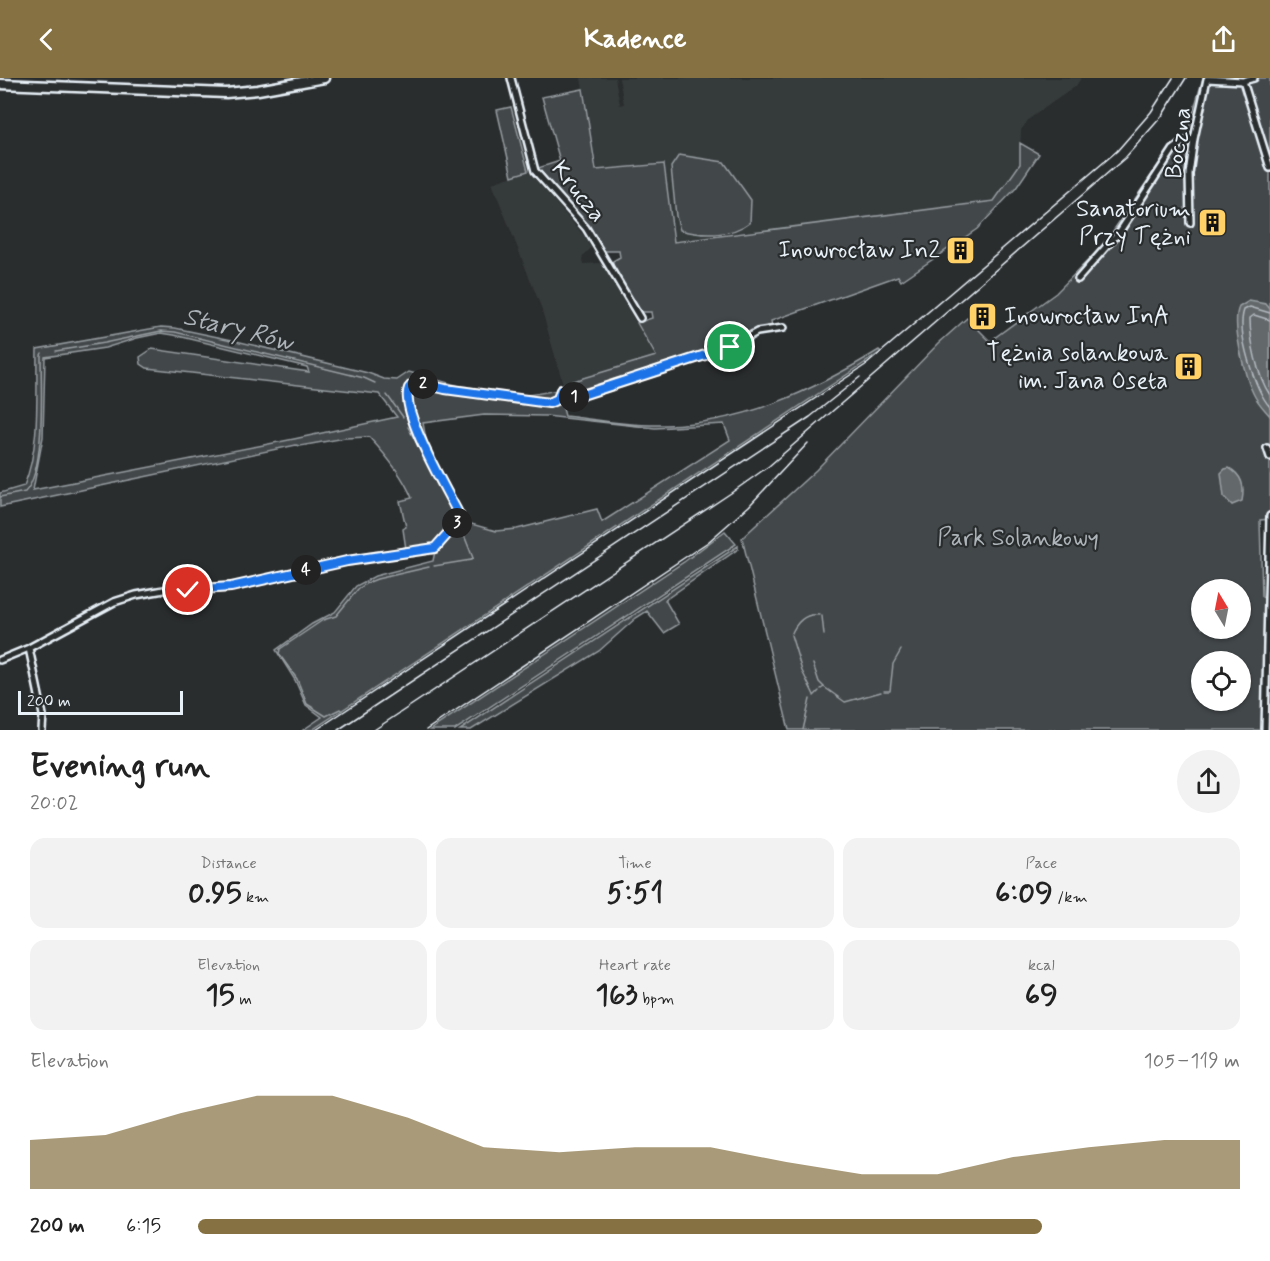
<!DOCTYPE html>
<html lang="en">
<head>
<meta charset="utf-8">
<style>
	body { margin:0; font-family:Mynerve,sans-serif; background:#f2f2f2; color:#222; height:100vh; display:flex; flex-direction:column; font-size:22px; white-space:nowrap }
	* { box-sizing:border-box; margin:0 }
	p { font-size:20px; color:#767676 }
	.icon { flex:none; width:33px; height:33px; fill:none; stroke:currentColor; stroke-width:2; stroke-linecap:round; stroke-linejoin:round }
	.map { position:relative; height:652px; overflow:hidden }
	.drawer { display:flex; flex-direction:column; background:#fff; flex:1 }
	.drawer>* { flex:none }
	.needle { width:39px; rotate:350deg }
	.fabs { position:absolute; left:1191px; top:501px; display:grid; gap:12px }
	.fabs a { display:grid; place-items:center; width:60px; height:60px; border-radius:50%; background:#fff; box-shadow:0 2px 4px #0004; font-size:30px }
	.scale { position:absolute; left:18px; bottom:15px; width:165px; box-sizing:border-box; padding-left:6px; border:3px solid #e8f1f8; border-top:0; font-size:16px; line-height:21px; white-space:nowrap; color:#e8f1f8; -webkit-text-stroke:4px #2a2d2e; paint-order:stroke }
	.pin { position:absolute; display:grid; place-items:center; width:51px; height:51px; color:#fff; margin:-26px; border:3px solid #fff; border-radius:50%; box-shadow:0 2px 6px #0007 }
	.km { position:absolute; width:30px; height:30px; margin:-15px; border-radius:50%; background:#222; color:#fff; font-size:16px; line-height:30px; text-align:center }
	.round { display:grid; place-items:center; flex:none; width:63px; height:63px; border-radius:32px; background:#f2f2f2 }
	.head { display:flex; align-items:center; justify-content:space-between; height:102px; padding:0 30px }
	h1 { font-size:33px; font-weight:800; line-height:45px }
	.stats { display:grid; grid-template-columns:repeat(3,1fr); gap:9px; height:102px; padding:6px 30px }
	.stats div { display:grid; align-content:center; border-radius:15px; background:#f2f2f2; text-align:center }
	.stats b { font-size:30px; font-weight:800 }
	.stats small { font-size:16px; font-weight:400 }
	.stats p { font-size:16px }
	.chart { height:168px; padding:12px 30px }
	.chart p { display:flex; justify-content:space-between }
	.chart svg { width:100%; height:108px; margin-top:6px; fill:#857141; opacity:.7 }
	ul { padding:0 30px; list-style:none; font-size:20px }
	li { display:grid; grid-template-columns:96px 72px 1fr; align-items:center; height:45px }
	li i { height:15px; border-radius:8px; background:#857141 }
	header { display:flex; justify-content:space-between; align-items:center; height:78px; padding:0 30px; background:#857141; color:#fff; font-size:27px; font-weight:800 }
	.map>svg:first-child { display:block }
	.built { fill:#363a3b }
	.green { fill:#424648; stroke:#959ca0; stroke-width:1.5; fill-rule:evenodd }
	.water { fill:#63686b; stroke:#989fa3; stroke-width:1.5 }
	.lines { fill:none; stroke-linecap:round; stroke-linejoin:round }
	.shore { stroke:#b3bac0; stroke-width:1.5 }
	.stream { stroke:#989fa3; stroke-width:1.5 }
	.street-casing { stroke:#e8f1f8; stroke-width:10 }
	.secondary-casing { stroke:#e8f1f8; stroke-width:13 }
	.street { stroke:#2a2d2e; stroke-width:5 }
	.secondary { stroke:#2a2d2e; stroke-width:8 }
	.rail { stroke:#e8f1f8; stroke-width:1.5 }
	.route-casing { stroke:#fff; stroke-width:12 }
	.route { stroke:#1a73e8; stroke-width:8 }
	.labels { text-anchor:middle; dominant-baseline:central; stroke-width:4.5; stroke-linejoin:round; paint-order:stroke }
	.street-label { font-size:24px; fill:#e8f1f8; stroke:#2a2d2e }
	.poi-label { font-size:24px; fill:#e8f1f8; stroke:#2a2d2e; text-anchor:end }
	.park-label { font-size:24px; fill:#aeb5ba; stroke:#2a2d2e }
	.water-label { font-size:26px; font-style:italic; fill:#acb3b9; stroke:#2a2d2e }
</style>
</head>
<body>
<header><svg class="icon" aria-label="back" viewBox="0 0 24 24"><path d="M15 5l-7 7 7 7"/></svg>Kadence<svg class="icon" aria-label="share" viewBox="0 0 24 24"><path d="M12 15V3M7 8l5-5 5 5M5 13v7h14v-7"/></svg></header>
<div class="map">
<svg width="1270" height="652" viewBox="0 0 1270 652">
	<rect width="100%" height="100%" fill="#2a2d2e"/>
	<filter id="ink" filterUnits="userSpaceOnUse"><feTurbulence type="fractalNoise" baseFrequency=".0167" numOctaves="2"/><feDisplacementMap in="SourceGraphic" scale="12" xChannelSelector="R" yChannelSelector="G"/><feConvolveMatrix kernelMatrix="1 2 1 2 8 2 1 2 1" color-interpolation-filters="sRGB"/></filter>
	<g filter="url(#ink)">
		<path class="built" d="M581,0H615L620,27L624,26L619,0H1081L1076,8L1029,41L1021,52L1020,86L995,123L674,164L596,92Z
			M528,93L585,159L591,170L582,179L584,186L601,185L656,279L563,306L541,229L492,105Z"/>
		<path class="green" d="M1203,0H1270V441L1260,442L1262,519L1264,520L1262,652H789L742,460L816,392L939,265L967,240L990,263L1056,215L1104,166L1159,86L1171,71L1186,59ZM1202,512H1240V550H1202ZM1202,584H1240V622H1202Z
			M583,11L596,92L664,86L674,164L994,123L1020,86V65L1039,76L1016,110L977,151L901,203L898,198L771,243L772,249L733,266L572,318L566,316L563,306L656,278L637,245L652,240L651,234H643L638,231L613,187V183L620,179L619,173H604L588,148L538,90L560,83L542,19Z
			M511,29L528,93L512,98L497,32Z
			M679,77L724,84L751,122L750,144C731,159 702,158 680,152L676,138L671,89Z
			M161,249L175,250L232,262L368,295L384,301L397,302L409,294L459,308L517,319L558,312L565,338C598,342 632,348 665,347C745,345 813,313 879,272L881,274L312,652H303L322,639L306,627L295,602L276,572L312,546L335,534L356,508L375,498L433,483L435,473L461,443L496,453L517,451L597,431L602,444L730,362L724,346L655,350L546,338L484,337L423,345L427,368L417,346L413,347L457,438L456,443L434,468L406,471L403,451L406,449L400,423L412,420C403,398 385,376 369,359L345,360L300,368L296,367L0,429V415L24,408C41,366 36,316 37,271ZM161,255L174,257L307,289L309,294L152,271L140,279L141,286L147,290L379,316L397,339L294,361L33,412L43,359L45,279L105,270L137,260Z
			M725,453L736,466L455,652H430L684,484Z
			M738,468V471L665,522L679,546L664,555L647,533L636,540L599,573L471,652H460Z"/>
		<path class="water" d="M1249,223L1266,226L1270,231V338C1264,331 1257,324 1253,315C1245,299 1231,245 1239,229Z
			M1229,390C1242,397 1245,409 1242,423L1232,427L1224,419L1221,395L1225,391Z"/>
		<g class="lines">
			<path class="shore" d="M1270,235L1250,229L1244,232C1236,254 1255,312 1270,329
				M1270,242L1254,237L1250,240C1250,262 1257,298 1270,317"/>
			<path class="stream" d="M56,273L104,265L161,253L175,254L364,300L375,305
				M387,317L403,339
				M408,349L457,441
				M0,419L25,414C46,393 41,308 41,277L42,275
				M434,488L471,482L473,480L460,447
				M822,538L824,557
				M813,586L819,604L824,609
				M821,611L824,609L845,624L881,614
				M884,613H890L893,586L901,572
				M814,617L802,593L791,557C796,545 805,535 819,537
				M814,618L819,613
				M342,633L340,631L326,638L307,626L297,601L279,576L280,571L323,542L336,538L358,511L367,505L377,501L429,489
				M803,652L810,621"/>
			<defs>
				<path id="street" d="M511,0L535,93L586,150L640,240
					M1243,3L1270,90
					M1190,145L1189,96L1194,61L1207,1L1243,3L1254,0
					M1078,201L1120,153L1173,72L1183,64L1194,61
					M1267,370L1270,379
					M29,570L43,637L42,652
					M0,582L29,570L114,524L136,517L164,512L231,509L347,483L435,470L459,443V437C448,415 399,332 409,310C411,307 413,306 416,304L445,311L549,325L558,321L561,312C565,321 570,320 579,318L730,269L757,254L783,250
					M1265,652L1270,438"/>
				<path id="secondary" d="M0,6L226,15L258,12L324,0"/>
			</defs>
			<use href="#street" class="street-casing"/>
			<use href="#secondary" class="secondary-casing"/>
			<use href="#street" class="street"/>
			<use href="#secondary" class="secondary"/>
			<path class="rail" d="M316,652L867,286L1117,73L1151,34L1173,0
				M338,652L810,339L860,299
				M374,652L731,415L769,388L1125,80L1162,38L1186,0
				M426,652L708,464L749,428L808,365"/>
		</g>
	</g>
	<g class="lines" filter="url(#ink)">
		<defs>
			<path id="route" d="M188,512L231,509L347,483L435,470L459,443V437C448,415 399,332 409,310C411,307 413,306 416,304L445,311L549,325L558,321L561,312C565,321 570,320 579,318L730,269"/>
		</defs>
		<use href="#route" class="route-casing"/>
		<use href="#route" class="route"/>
	</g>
	<defs>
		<symbol id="building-square" viewBox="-11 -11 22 22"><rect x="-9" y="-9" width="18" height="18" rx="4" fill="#ffd166" stroke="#2a2d2e"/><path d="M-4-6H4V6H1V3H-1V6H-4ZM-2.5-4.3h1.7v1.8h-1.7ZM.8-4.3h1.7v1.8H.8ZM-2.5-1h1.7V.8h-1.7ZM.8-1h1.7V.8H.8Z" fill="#111"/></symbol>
	</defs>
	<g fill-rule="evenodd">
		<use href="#building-square" x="1196" y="128" width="33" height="33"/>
		<use href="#building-square" x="944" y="156" width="33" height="33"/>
		<use href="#building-square" x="966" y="222" width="33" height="33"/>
		<use href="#building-square" x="1172" y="272" width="33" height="33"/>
	</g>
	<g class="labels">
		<g class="street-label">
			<text transform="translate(1179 65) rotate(-82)">Boczna</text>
			<text transform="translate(578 114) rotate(51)">Krucza</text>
		</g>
		<g class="poi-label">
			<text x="1191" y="131">Sanatorium<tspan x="1191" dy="28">Przy Tężni</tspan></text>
			<text x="940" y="172">Inowrocław In2</text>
			<text x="1004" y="238" text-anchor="start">Inowrocław InA</text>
			<text x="1168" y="275">Tężnia solankowa<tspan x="1168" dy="28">im. Jana Oseta</tspan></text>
		</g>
		<g class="park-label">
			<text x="1018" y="460">Park Solankowy</text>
		</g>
		<g class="water-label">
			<text transform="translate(238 252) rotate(14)">Stary Rów</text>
		</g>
	</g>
</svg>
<div class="fabs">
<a><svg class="needle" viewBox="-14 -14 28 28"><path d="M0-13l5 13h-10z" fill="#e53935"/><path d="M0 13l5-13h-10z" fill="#767676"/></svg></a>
<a><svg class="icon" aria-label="locate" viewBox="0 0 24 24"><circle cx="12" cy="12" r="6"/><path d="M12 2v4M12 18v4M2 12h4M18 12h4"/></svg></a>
</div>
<div class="scale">200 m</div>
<div class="pin" style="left:730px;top:269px;background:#1e9e55"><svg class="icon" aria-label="arrive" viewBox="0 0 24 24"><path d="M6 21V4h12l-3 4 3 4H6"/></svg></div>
<div class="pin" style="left:188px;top:512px;background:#d93025"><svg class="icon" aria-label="check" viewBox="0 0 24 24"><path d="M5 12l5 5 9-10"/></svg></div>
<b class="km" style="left:574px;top:319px">1</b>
<b class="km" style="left:423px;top:306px">2</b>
<b class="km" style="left:457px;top:445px">3</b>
<b class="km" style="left:306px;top:492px">4</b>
</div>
<section class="drawer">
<div class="head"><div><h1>Evening run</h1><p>20:02</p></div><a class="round"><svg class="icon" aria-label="share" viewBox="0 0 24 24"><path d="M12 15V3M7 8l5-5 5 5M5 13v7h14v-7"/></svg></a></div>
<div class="stats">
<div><p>Distance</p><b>0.95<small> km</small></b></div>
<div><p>Time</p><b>5:51</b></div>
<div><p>Pace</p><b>6:09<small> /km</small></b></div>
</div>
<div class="stats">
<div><p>Elevation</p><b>15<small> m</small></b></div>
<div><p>Heart rate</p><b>163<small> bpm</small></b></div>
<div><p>kcal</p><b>69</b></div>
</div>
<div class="chart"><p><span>Elevation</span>105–119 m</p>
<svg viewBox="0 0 160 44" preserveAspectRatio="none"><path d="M0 44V24L10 22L20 13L30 6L40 6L50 15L60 27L70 29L80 27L90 27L100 33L110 38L120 38L130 31L140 27L150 24L160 24V44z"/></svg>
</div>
<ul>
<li><b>200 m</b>6:15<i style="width:81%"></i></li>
</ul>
</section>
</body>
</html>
